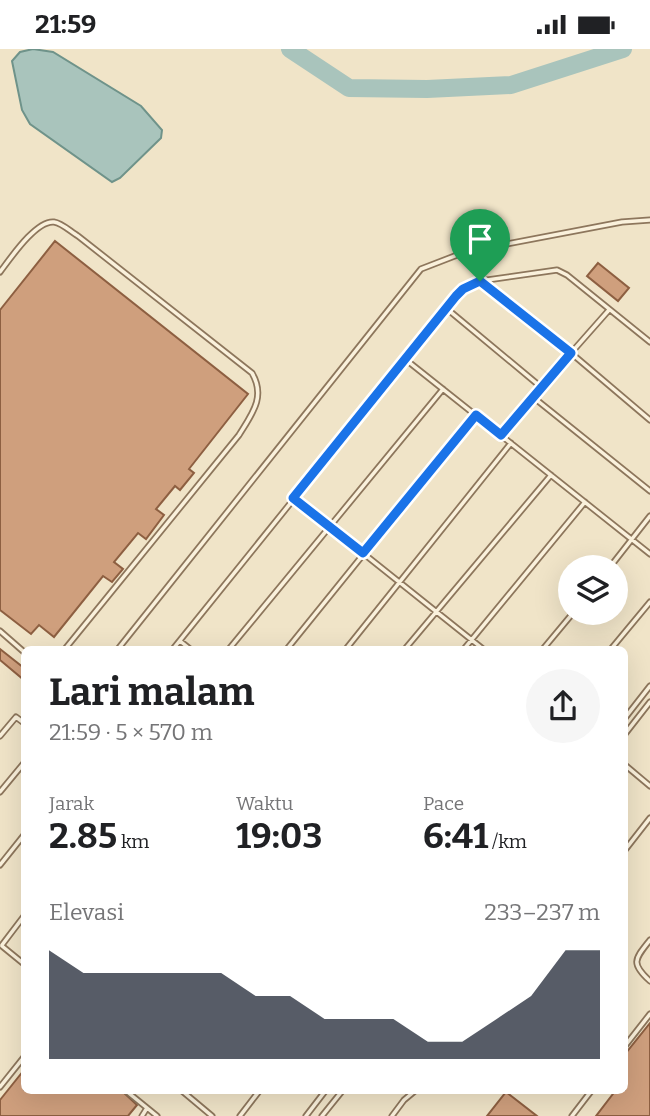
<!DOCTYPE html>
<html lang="id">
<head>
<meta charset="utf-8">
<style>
	body { margin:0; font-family:Bitter,serif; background:#f6f6f6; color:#202124; height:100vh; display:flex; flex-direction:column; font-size:26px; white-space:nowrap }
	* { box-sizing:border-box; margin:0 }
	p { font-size:23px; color:#757577 }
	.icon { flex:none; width:38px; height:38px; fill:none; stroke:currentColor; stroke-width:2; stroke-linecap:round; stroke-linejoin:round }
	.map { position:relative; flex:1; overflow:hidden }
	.sheet { position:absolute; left:21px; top:597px; width:607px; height:448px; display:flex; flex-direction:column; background:#fff; border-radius:10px; box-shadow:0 7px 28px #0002 }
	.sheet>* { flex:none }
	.tools { position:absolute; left:558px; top:506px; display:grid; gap:14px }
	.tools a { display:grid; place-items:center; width:70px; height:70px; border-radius:50%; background:#fff; box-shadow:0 7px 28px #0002; font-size:35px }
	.pin { position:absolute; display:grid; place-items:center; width:60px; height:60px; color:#fff; margin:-72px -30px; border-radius:50% 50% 50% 0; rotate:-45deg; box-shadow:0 0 7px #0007 }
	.pin .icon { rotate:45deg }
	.round { display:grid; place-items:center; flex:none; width:74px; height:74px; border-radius:37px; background:#f6f6f6 }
	.headline { display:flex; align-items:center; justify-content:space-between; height:119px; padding:0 28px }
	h1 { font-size:38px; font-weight:700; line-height:52px }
	.figures { display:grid; grid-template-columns:repeat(3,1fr); gap:10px; height:119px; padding:7px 28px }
	.figures div { display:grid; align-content:center }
	.figures b { font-size:35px; font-weight:700 }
	.figures small { font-size:19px; font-weight:400 }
	.figures p { font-size:19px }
	.chart { height:196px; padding:14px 28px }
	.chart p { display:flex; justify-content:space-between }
	.chart svg { width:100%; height:126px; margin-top:7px; fill:#111827; opacity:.7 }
	.status { display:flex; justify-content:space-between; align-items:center; height:49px; padding:0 35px; background:#fff; direction:ltr }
	.status svg { height:19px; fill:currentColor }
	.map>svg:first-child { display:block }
	.water { fill:#a9c4bc; stroke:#6f938a; stroke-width:2 }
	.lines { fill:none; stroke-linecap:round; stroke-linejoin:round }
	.river { stroke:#a9c4bc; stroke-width:18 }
	.building { fill:#cf9f7d; stroke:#8d5f41; stroke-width:2 }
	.lane-casing { stroke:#8d765c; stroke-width:7 }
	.lane { stroke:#faf1dc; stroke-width:3.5 }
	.route-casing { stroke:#fff; stroke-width:14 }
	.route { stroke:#1a73e8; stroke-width:9 }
</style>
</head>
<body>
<div class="status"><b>21:59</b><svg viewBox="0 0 49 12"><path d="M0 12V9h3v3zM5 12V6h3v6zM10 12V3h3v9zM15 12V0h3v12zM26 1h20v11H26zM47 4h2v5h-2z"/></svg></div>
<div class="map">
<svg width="650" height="1067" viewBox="0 0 650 1067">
	<rect width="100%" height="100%" fill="#f0e4c8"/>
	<path class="water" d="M33,0L53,3L141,57L162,81L161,89L120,129L112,133L30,75L22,61L12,12L20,3Z"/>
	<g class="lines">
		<path class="river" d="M290,0L349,39L427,40L511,36L623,0"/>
	</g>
	<path class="building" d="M55,192L248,345L189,420L194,424L180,441L175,437L156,460L164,466L146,490L138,484L114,513L123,520L112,533L103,527L54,588L39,576L31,585L0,561V261Z
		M598,214L629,239L618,252L587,227Z
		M0,600L24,619V631L0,611Z
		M650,974V1067H596L616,1041H625V1005Z
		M24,1021V1041H121L137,1056L128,1067H0V1051Z
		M506,1043L537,1067H487Z"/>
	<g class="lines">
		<defs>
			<path id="lane" d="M0,223C10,210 36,171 54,173C62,174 71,183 78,187L252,324C266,348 252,365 239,386L65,600
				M480,232L571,304L650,371
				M446,259L541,338L501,386
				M405,310L650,505
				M541,338L609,261
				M533,348L650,442
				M294,449L483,600
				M610,518L650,467
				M0,582L24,603
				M180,592L190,600
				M118,600L421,220L465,203L622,173L650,171
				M173,600L463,240L480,232L557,221L567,226L650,293
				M229,600L443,340
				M287,600L476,366
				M346,600L511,394
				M405,600L551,426
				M464,600L585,453
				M543,600L573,564
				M611,600L650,553
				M625,669L650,637
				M625,685L650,653
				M0,687L16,668L24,674
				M625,716L650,737
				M0,743L24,714
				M625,801L650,769
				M0,816L24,786
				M650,891C635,910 630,914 650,932
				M2,896L24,867
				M2,897L24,915
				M625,997L650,965
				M0,1038L24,1008
				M125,1041L157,1067
				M181,1041L212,1067
				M142,1067L147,1059
				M240,1067L260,1041
				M306,1067L326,1041
				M322,1067L343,1041
				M392,1067L404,1051L416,1041
				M572,1067L592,1041"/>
		</defs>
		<use href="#lane" class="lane-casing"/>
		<use href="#lane" class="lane"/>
	</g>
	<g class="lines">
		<defs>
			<path id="route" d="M480,232L571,304L501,386L476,366L363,504L293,449L456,247L463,240Z"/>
		</defs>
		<use href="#route" class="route-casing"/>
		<use href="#route" class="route"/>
	</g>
</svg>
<div class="tools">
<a><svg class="icon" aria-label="layers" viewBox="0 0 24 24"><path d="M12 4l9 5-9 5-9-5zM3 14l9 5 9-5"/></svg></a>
</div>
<div class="pin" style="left:480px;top:232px;background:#1e9e55"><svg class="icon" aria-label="arrive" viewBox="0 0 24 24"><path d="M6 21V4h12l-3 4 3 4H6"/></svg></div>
<section class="sheet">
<div class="headline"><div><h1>Lari malam</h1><p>21:59 · 5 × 570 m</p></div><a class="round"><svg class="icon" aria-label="share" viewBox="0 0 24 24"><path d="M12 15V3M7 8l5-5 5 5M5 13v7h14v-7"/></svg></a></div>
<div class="figures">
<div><p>Jarak</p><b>2.85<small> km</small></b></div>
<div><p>Waktu</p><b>19:03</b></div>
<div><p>Pace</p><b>6:41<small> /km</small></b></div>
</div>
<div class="chart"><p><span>Elevasi</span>233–237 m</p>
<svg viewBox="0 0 160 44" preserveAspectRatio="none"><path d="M0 44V6L10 14L20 14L30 14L40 14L50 14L60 22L70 22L80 30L90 30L100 30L110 38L120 38L130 30L140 22L150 6L160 6V44z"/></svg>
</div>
</section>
</div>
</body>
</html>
